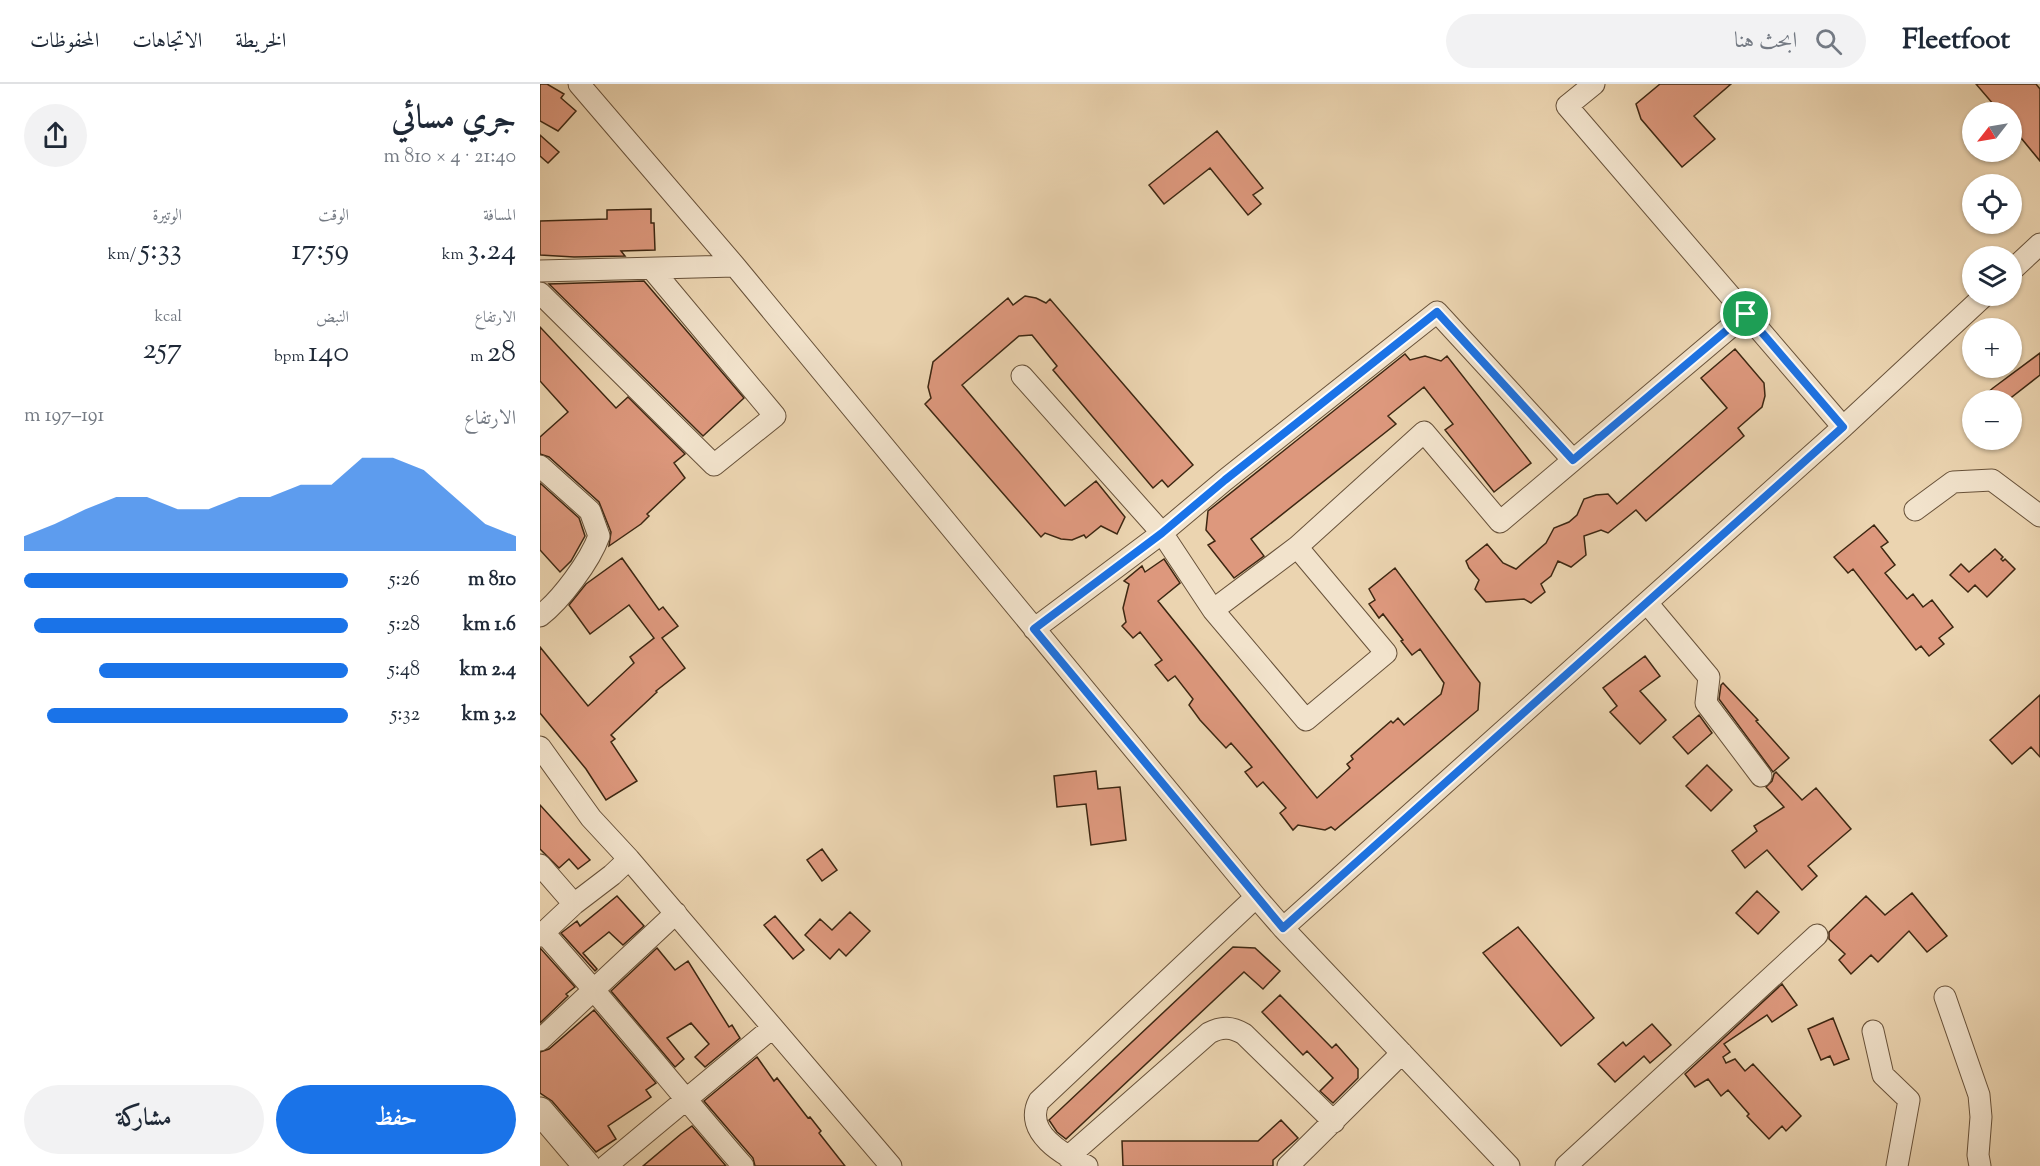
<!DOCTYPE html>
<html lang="ar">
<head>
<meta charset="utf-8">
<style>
	body { margin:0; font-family:"Sorts Mill Goudy",Amiri,serif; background:#f2f2f3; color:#1f2937; direction:rtl; height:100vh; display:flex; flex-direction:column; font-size:22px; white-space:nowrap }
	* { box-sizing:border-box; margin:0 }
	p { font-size:20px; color:#747a83 }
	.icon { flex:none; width:33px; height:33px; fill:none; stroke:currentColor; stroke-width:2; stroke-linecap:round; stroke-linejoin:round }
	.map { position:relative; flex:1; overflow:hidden; direction:ltr }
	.panel { display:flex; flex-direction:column; background:#fff; width:540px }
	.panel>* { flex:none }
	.needle { width:39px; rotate:239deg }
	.tools { position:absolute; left:1422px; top:18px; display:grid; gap:12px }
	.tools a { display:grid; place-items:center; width:60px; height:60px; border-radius:50%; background:#fff; box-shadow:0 2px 4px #0004; font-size:30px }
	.pin { position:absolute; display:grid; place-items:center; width:51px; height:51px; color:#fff; margin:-26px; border:3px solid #fff; border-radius:50%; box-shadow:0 2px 6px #0007 }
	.round { display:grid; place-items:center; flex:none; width:63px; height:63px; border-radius:32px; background:#f2f2f3 }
	.summary { display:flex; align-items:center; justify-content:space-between; height:102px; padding:0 24px }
	h1 { font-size:33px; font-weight:600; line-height:45px }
	.metrics { display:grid; grid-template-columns:repeat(3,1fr); gap:9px; height:102px; padding:6px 24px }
	.metrics div { display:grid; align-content:center }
	.metrics b { font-size:30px; font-weight:600 }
	.metrics small { font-size:16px; font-weight:400 }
	.metrics p { font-size:16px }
	.chart { height:168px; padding:12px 24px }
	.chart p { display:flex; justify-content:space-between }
	.chart svg { width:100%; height:108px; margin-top:6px; fill:#1a73e8; opacity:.7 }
	.cta { display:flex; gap:12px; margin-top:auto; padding:12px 24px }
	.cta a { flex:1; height:69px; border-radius:36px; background:#1a73e8; color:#fff; font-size:24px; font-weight:600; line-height:69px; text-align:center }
	.cta a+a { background:#f2f2f3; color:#1f2937 }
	ul { padding:0 24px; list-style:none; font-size:20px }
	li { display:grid; grid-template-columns:96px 72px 1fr; align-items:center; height:45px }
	li i { height:15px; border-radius:8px; background:#1a73e8 }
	header { display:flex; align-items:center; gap:36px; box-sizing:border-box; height:84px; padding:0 30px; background:#fff; border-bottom:2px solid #e0e1e3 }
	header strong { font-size:28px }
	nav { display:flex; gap:33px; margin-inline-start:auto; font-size:21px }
	.search { width:420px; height:54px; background:#f2f2f3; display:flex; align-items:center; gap:15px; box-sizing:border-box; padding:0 21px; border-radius:33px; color:#747a83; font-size:22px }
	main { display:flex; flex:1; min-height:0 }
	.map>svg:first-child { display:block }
	.building { fill:#dd987d; stroke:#3d2712; stroke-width:1.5 }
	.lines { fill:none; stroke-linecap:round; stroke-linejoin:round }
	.minor-casing { stroke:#68523a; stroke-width:23 }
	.tertiary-casing { stroke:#68523a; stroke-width:29 }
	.minor { stroke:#f2e3cc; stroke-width:21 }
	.tertiary { stroke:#f2e3cc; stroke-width:27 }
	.route-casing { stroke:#fff; stroke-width:12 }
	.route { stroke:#1a73e8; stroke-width:8 }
</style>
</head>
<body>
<header>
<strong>Fleetfoot</strong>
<div class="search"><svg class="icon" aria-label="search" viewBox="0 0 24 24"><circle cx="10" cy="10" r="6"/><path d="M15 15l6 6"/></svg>ابحث هنا</div>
<nav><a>الخريطة</a><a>الاتجاهات</a><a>المحفوظات</a></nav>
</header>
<main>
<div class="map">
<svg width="1500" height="1082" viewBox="0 0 1500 1082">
	<rect width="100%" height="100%" fill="#ebd4b0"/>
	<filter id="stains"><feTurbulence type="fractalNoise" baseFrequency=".00333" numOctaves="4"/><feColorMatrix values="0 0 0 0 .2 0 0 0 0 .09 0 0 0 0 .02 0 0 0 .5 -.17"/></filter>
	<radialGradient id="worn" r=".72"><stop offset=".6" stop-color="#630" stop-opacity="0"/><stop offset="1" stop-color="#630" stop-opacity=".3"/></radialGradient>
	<path class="building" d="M0,0H7L24,10L21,14L36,27L18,47L0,37Z
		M1120,0H1191L1154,32L1175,55L1142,83L1101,35L1096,20Z
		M1436,0H1496L1500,5V77L1472,43V28H1460Z
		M677,47L723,104L713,111L721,120L708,131L670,84L624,120L609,101Z
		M0,51L19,68L8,79L0,72Z
		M111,125V139H114L115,166L81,167L85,172L34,173L0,171V137L67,135V126Z
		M104,197L204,314L163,352L9,200Z
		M485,212L496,214L506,219L510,215L653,381L628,403L622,396L613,404L513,286L517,282L492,251L479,252L422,301L525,422L556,397L585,433L577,450L561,442L546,454L544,451L532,456L521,455L505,449L501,453L385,320L391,314L388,303L393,278L468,214L473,221Z
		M0,243L76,324L88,313L145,370L134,379L145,394L107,430L109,432L101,440L69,462L71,448L59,418L9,373L0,370V353L28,328L0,297Z
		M1195,265L1224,299L1225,312L1222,323L1198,344L1204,352L1106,437L1096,426L1068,449L1061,446L1044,452L1046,471L1031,483L1018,477L1011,492L1001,500L1005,508L991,519L984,515L946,518L935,505L939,496L929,484L926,477L947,460L963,479L976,485L1006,459L1014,444L1029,438L1037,431L1044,415L1056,411L1068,410L1077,420L1187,324L1161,294Z
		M1500,269V291L1468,316H1439L1453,304Z
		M865,270L870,276L885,272L901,277L907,272L991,379L954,408L905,346L913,340L884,303L848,332L856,340L711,455L724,472L694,494L668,461L675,457L666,446L668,427Z
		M0,399L39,434L45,452L31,477L20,488L0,466Z
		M1334,441L1348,458L1341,463L1355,481L1345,489L1367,515L1373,510L1383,523L1392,516L1413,543L1399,554L1404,560L1389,572L1381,562L1376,566L1313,485L1308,489L1294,473Z
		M1455,465L1463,473L1461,475L1463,477L1465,475L1475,485L1447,513L1435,501L1428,508L1410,491L1421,480L1429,488Z
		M82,474L119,526L123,523L138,542L122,554L145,584L116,607L117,608L71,651L75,655L71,658L97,697L66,716L46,685L0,629V563L48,622L94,579L90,573L114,554L89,521L50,550L29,521L46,500Z
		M624,475L640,499L618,517L777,714L810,684L807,680L813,675L811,672L851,637L853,639L858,634L864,641L901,610L904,599L880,565L872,571L861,557L863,556L843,530L839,534L829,520L835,516L829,505L855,484L940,599L938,626L795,746L791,743L785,746L758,741L753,746L740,729L746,724L723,698L717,703L705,688L712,683L691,659L686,664L660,636L649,621L653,615L635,592L628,597L615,581L622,576L600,548L593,554L582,542L586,538L583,524L589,500L584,497L602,482L605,488Z
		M1105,572L1120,592L1100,607L1126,636L1100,660L1070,628L1077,622L1063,604Z
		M1183,599L1218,636L1216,637L1249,674L1233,688L1179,615L1181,601Z
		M1500,611V673L1491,663L1472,680L1450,656Z
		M1159,631L1172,649L1148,670L1133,653Z
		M1167,681L1192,706L1171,727L1146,702Z
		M556,687L558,705L580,703L586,756L551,761L546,720L517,723L514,692Z
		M1236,688L1262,716L1276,704L1311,745L1268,782L1277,792L1262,806L1227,766L1205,784L1192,767L1217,747L1214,742L1244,723L1226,703L1232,697L1234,690Z
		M0,721L50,776L38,785L29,775L19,784L0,765Z
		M282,765L297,786L282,797L267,776Z
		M1217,807L1239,828L1218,850L1196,829Z
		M1372,809L1407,852L1387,868L1369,847L1338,878L1331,871L1311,890L1299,876L1305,870L1289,855V848L1326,812L1345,831Z
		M77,812L104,842L83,861L69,848L43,869L57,885L55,887L21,849L37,837L40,842Z
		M310,828L330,847L306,872L299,865L290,875L265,851L280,835L292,846Z
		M235,832L264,866L253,875L224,841Z
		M978,843L1054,934L1021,962L943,869Z
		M693,863L715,864L740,887L723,905L704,888L526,1055L517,1048L509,1036Z
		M0,864L35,903L26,910L28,912L0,939Z
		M117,864L135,886L148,877L189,943L192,941L200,954L165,983L155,973L169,960L151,939L127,954L144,975L135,983L71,907Z
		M1242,900L1257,921L1232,938L1227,931L1184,960L1190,968L1183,973L1186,979L1195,975L1205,987L1213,980L1261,1032L1246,1047L1242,1042L1229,1055L1207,1032L1209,1030L1188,1006L1181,1012L1168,995L1155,1003L1145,990Z
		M740,911L792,964L796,960L818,985V994L793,1019L780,1007L793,994L767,967L763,971L722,928Z
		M54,926L116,999L106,1006L111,1013L68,1042L76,1055L56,1068L12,1017L0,1009V968L9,965Z
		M1293,934L1309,975L1294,981L1290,972L1281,976L1268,945Z
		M1112,940L1131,961L1110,979L1104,972L1075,998L1058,980L1083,958L1086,962Z
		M217,973L234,997L237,994L268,1034L270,1033L281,1047L279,1049L305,1082H215L213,1074L164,1017Z
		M741,1036L758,1054L733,1076V1082H583L582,1057H718Z
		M152,1042L186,1082H103L141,1050Z"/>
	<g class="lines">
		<defs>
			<path id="minor" d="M39,0L195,182L716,813L743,844L969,1082
				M1054,0L1027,22L1303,343
				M1472,186L1500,160
				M0,187L195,182
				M0,209L174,381L235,332L112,185
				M482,292L622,449L673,526
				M0,382L50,427L59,452C50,477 21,516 0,532
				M1375,426L1413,398L1452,396L1500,432
				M757,463L846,569L766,636L673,526L757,463L884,348L960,438L1206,230
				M1107,519L1169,593L1166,619L1221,692
				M494,545L622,449L685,396L897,228L1033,376
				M0,663L51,734L89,775L72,791L34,820L0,852
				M89,775L351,1082
				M0,781L34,820
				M743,844L1303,343L1444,212
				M4,849C72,925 136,1005 203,1082
				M1405,913L1439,1011L1441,1033L1438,1071L1440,1082
				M1333,947L1343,991L1369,1016L1357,1082
				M0,956L136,829
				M528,1073L669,949C682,942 692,943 704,950L794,1038
				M66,1082L232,944
				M547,1082C523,1071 483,1048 499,1017L716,813
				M748,1082L862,969
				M1026,1082L1277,851"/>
			<path id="tertiary" d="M0,1027L47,1082"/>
		</defs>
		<use href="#minor" class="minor-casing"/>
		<use href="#tertiary" class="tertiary-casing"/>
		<use href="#minor" class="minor"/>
		<use href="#tertiary" class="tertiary"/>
	</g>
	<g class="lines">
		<defs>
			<path id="route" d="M897,228L1033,376L1206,230L1303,343L743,844L494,545L622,449L685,396Z"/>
		</defs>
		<use href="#route" class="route-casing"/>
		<use href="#route" class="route"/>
	</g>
	<rect width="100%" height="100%" filter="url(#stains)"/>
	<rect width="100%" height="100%" fill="url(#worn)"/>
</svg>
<div class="tools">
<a><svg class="needle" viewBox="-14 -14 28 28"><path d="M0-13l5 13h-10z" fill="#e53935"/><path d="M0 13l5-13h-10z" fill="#747a83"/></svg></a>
<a><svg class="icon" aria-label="locate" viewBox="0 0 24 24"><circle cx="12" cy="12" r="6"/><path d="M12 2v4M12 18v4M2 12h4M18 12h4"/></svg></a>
<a><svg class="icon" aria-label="layers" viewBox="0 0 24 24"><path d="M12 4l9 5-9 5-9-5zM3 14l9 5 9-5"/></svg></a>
<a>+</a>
<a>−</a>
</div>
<div class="pin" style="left:1206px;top:230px;background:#1e9e55"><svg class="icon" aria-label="arrive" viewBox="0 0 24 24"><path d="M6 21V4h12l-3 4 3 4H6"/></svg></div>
</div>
<section class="panel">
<div class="summary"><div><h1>جري مسائي</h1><p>21:40 · 4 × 810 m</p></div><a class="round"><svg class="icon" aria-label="share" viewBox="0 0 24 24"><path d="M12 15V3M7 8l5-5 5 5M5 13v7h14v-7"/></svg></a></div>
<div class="metrics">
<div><p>المسافة</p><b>3.24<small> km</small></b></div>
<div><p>الوقت</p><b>17:59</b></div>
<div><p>الوتيرة</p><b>5:33<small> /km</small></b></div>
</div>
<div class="metrics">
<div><p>الارتفاع</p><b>28<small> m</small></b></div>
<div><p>النبض</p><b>140<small> bpm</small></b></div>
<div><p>kcal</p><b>257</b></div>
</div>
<div class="chart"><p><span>الارتفاع</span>191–197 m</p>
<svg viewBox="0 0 160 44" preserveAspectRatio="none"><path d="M0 44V38L10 33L20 27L30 22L40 22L50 27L60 27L70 22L80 22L90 17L100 17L110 6L120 6L130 11L140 22L150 33L160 38V44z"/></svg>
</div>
<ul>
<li><b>810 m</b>5:26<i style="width:100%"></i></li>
<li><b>1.6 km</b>5:28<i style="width:97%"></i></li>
<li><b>2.4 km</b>5:48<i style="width:77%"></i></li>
<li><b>3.2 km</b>5:32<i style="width:93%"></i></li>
</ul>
<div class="cta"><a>حفظ</a><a>مشاركة</a></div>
</section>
</main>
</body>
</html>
